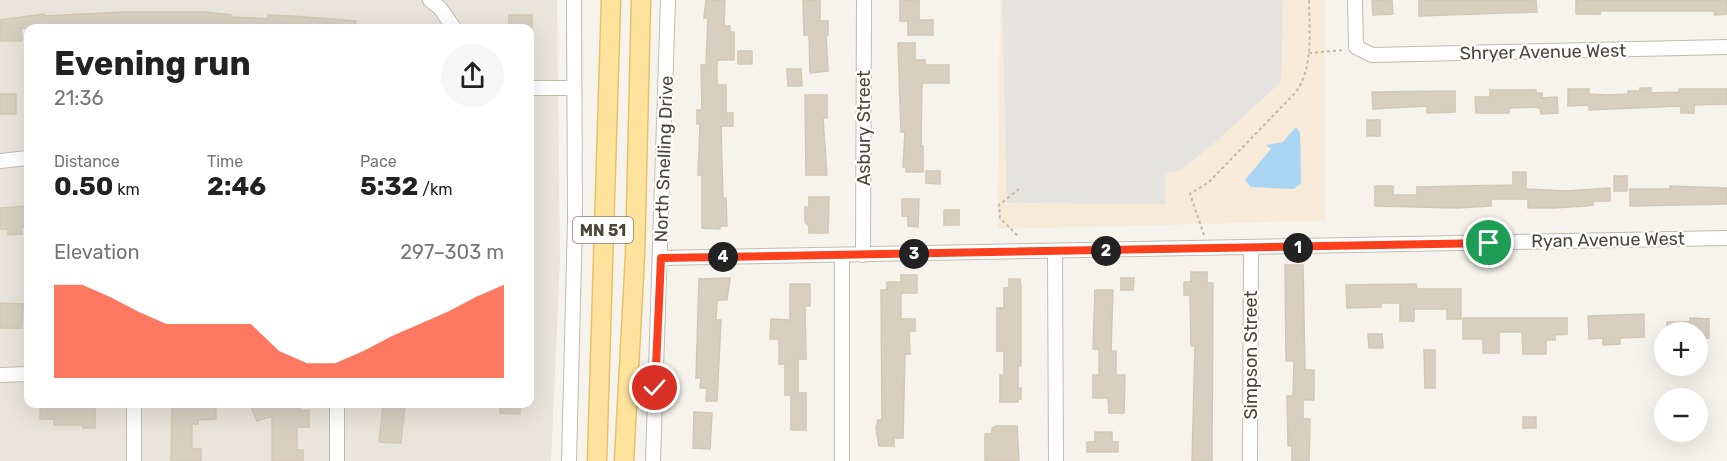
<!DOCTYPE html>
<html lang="en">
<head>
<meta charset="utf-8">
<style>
	body { margin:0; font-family:Rubik,sans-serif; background:#f6f6f6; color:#222; height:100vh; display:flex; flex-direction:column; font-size:22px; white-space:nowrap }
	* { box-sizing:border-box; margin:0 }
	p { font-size:20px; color:#767676 }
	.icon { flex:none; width:33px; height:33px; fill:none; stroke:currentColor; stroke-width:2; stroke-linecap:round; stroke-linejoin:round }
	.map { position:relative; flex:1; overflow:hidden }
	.sheet { position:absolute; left:24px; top:24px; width:510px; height:384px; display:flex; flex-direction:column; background:#fff; border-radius:12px; box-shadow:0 6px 24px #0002 }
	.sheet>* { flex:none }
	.tools { position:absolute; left:1654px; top:322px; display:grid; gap:12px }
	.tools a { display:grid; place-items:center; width:54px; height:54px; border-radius:50%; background:#fff; box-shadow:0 6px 24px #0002; font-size:30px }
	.pin { position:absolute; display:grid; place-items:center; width:51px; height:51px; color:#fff; margin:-26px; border:3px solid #fff; border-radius:50%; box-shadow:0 2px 6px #0007 }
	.km { position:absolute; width:30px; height:30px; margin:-15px; border-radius:50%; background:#222; color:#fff; font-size:16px; line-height:30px; text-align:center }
	.round { display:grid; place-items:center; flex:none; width:63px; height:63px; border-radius:32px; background:#f6f6f6 }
	.head { display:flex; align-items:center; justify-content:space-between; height:102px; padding:0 30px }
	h1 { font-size:33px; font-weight:700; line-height:45px }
	.stats { display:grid; grid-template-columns:repeat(3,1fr); gap:9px; height:102px; padding:6px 30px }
	.stats div { display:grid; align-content:center }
	.stats b { font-size:26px; font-weight:700 }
	.stats small { font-size:16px; font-weight:400 }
	.stats p { font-size:16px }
	.chart { height:168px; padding:12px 30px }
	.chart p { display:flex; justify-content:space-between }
	.chart svg { width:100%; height:108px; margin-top:6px; fill:#fc3f1d; opacity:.7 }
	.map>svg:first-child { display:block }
	.residential { fill:#eae5da; fill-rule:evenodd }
	.commercial { fill:#f7ead8 }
	.parking { fill:#e5e3e0 }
	.water { fill:#a9d4f2 }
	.building { fill:#d8cfc1; stroke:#d3c7b4; stroke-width:1.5 }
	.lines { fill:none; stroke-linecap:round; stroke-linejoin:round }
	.minor-casing { stroke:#c2bbae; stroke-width:16 }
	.major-casing { stroke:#e6c16a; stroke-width:21 }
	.path { stroke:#c4b79f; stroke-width:2; stroke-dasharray:3 3; stroke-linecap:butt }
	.minor { stroke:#fff; stroke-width:14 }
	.major { stroke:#ffe39c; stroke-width:18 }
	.route-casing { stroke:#fff; stroke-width:12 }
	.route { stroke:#fc3f1d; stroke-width:8 }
	.labels { text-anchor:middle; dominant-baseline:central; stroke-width:4.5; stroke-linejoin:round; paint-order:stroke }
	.shield { fill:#fff; stroke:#817c74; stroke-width:1.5 }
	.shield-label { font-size:16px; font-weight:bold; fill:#4b4439 }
	.street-label { font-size:18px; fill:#4b4439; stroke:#fff }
</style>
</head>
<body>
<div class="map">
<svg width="1727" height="461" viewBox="0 0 1727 461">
	<rect width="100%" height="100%" fill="#f6f3ec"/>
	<path class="residential" d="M0,0H557L560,259L551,461H0ZM28,28H530V404H28Z"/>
	<path class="commercial" d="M1000,0H1325V221L998,229Z"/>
	<path class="parking" d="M1002,0H1283L1281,82L1212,145L1179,171L1165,174V204L1007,203Z"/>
	<path class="water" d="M1296,127L1300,133L1301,183L1294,189L1251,187L1245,180L1271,149L1266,145L1283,142Z"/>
	<path class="building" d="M706,0H725L724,26H730V32H734V60H717V85H726V113H733V126H721L723,198H726L727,226H720V229L702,228V175H698L700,124H697V110H702L701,65H706L708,18H704Z
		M803,0H820V21H828V35H826L828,71L810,73L809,35H804Z
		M900,0H919V20H933V35H908V21H900Z
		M1372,0H1392L1393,14L1373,15Z
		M1419,0H1536L1537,12L1419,16Z
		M1576,0H1727V14L1715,15L1714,11H1600V14H1576Z
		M125,12H205L231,15V17L268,19V15L293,16L356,21L355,28H21L22,41H0V20L7,19L44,14V16Z
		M509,15H532V28H509Z
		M898,43H915V60H925V65H949V83H922L921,146H923V172H906V167H903L905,132H901Z
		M738,51H752V64H738Z
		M787,69H801L802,86H788Z
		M1640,88H1651V93L1679,92V89H1727V104L1694,105V113H1681V106L1589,110V105L1568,106V89H1589V94L1607,95L1628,94V91H1640Z
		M1490,90H1536V93H1542V98L1557,97L1558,113L1541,114L1540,108L1533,107L1509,108V113H1476L1475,97H1490Z
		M1455,91V112L1427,113V106L1373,109L1372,92Z
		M0,94H16V114H0Z
		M805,95H827V118H823L827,175H806Z
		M1367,120H1380V136H1367Z
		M926,171H940V184L926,183Z
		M1513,172H1526V189L1566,191L1610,188V201H1593V205L1585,206L1554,208H1528V199H1491V206L1457,208L1375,206V186H1393V195H1417V187L1513,185Z
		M1614,176H1627V191H1614Z
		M1670,186L1727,188V204L1630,206V189H1670Z
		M809,197H829L828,233H809V226L805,222V207H809Z
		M902,199H919L918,227L908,226V216H902Z
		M28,206V226L21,227L22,234L8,235V229H0V208Z
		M944,210H959V225H944Z
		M1285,265H1303L1305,370H1314V400H1303V419H1310L1309,461H1292V446H1288L1287,396H1293L1294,361H1286Z
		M1191,272H1207V283H1213L1212,461H1192L1195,346H1191L1190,295H1184V282H1191Z
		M901,275H917V293H901V319H915V331H909L910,354H905L903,438H894V446H879L876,428L878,420H882L881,290H887V282H901Z
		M730,278L727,300H717L716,320H721L717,401H706L707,388H700L701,378H696L699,279Z
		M1121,278H1134L1133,290H1121Z
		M1009,279H1020L1021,288V366H1018V388H1021V399H1018V402H1000V375H1004V351H997V308H1004V288H1009Z
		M790,284H810V306H805L806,359H798V393H806V430H791V395H785V364H779V339H770L771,319L790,320Z
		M1416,284L1417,289H1461V319H1447V309H1414V321H1400V303H1381V307L1347,308L1346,285Z
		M1095,290H1113L1111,351H1116V375H1125L1124,413H1109L1108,398H1093V375H1099V349H1093Z
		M0,303L23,304L22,328H0Z
		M1644,314V337L1620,338V344L1603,345V338L1589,339L1588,316Z
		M1463,318H1567V334L1555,335V340H1546V354H1523L1522,332H1499V353H1483V339H1463Z
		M1690,318L1709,319V338H1698V333H1667V322H1690Z
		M1368,334H1382L1383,348H1369Z
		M1424,350H1435V388H1425Z
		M40,404L95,405V428H83L82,425H54V419H40Z
		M172,404H216V419L198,420V424H192V449H201V461H171Z
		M250,404H300V411L309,410V427H297V450H303V461H272V416L257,421Z
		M394,404H405L401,443L379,442L383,406H394Z
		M500,404H520V414L500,413Z
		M694,412L712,413L710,449L693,448Z
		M1523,417H1536V428H1523Z
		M996,426H1017L1019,461H985V434H992V428Z
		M1095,432H1112V442H1118V452H1087V442H1095Z"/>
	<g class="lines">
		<defs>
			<path id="minor" d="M430,0L440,8L454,28
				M1355,0L1356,47L1372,55L1727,47
				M530,88H573
				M0,161L28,158
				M1055,252L1056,461
				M863,255L864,0
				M661,258L1727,238
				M0,375L28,374
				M134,461V404
				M337,461V404
				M569,461L575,221L574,0
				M653,461L668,0
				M842,461V255
				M1250,461L1251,249"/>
			<path id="major" d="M597,461L611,0
				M624,461L635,256L641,0"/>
		</defs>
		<use href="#minor" class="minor-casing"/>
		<use href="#major" class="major-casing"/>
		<path class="path" d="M1309,53L1345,50
			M1019,189L999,205L1000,218L1019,237
			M1204,235L1190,194L1209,182L1296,92C1314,65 1309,32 1309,0"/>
		<use href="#minor" class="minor"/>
		<use href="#major" class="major"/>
	</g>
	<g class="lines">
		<defs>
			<path id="route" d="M655,388L661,258L1489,243"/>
		</defs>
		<use href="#route" class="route-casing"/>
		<use href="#route" class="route"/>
	</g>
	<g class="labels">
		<rect class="shield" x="573" y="217" width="60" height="26" rx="4.5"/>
		<g class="shield-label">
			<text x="603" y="230">MN 51</text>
		</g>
		<g class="street-label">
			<text transform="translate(1543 52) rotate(-1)">Shryer Avenue West</text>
			<text transform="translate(864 128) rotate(-90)">Asbury Street</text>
			<text transform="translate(664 159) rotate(-88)">North Snelling Drive</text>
			<text transform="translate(1608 240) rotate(-1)">Ryan Avenue West</text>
			<text transform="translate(1251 355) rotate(-90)">Simpson Street</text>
		</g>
	</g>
</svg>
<div class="tools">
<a>+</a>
<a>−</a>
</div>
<div class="pin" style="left:1489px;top:243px;background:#1e9e55"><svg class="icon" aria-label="arrive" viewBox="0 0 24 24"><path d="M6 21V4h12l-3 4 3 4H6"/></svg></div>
<div class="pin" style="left:655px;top:388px;background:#d93025"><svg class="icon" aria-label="check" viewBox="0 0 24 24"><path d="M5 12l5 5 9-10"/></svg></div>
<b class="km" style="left:1298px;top:248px">1</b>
<b class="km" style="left:1106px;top:251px">2</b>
<b class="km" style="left:914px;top:254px">3</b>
<b class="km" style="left:723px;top:257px">4</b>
<section class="sheet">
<div class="head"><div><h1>Evening run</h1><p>21:36</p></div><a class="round"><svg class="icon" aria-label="share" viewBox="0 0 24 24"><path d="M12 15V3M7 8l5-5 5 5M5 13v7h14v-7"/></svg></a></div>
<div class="stats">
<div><p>Distance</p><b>0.50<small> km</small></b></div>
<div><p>Time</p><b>2:46</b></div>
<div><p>Pace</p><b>5:32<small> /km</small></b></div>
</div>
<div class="chart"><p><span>Elevation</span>297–303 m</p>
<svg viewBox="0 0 160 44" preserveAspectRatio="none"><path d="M0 44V6L10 6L20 11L30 17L40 22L50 22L60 22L70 22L80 33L90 38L100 38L110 33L120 27L130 22L140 17L150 11L160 6V44z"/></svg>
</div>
</section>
</div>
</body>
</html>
